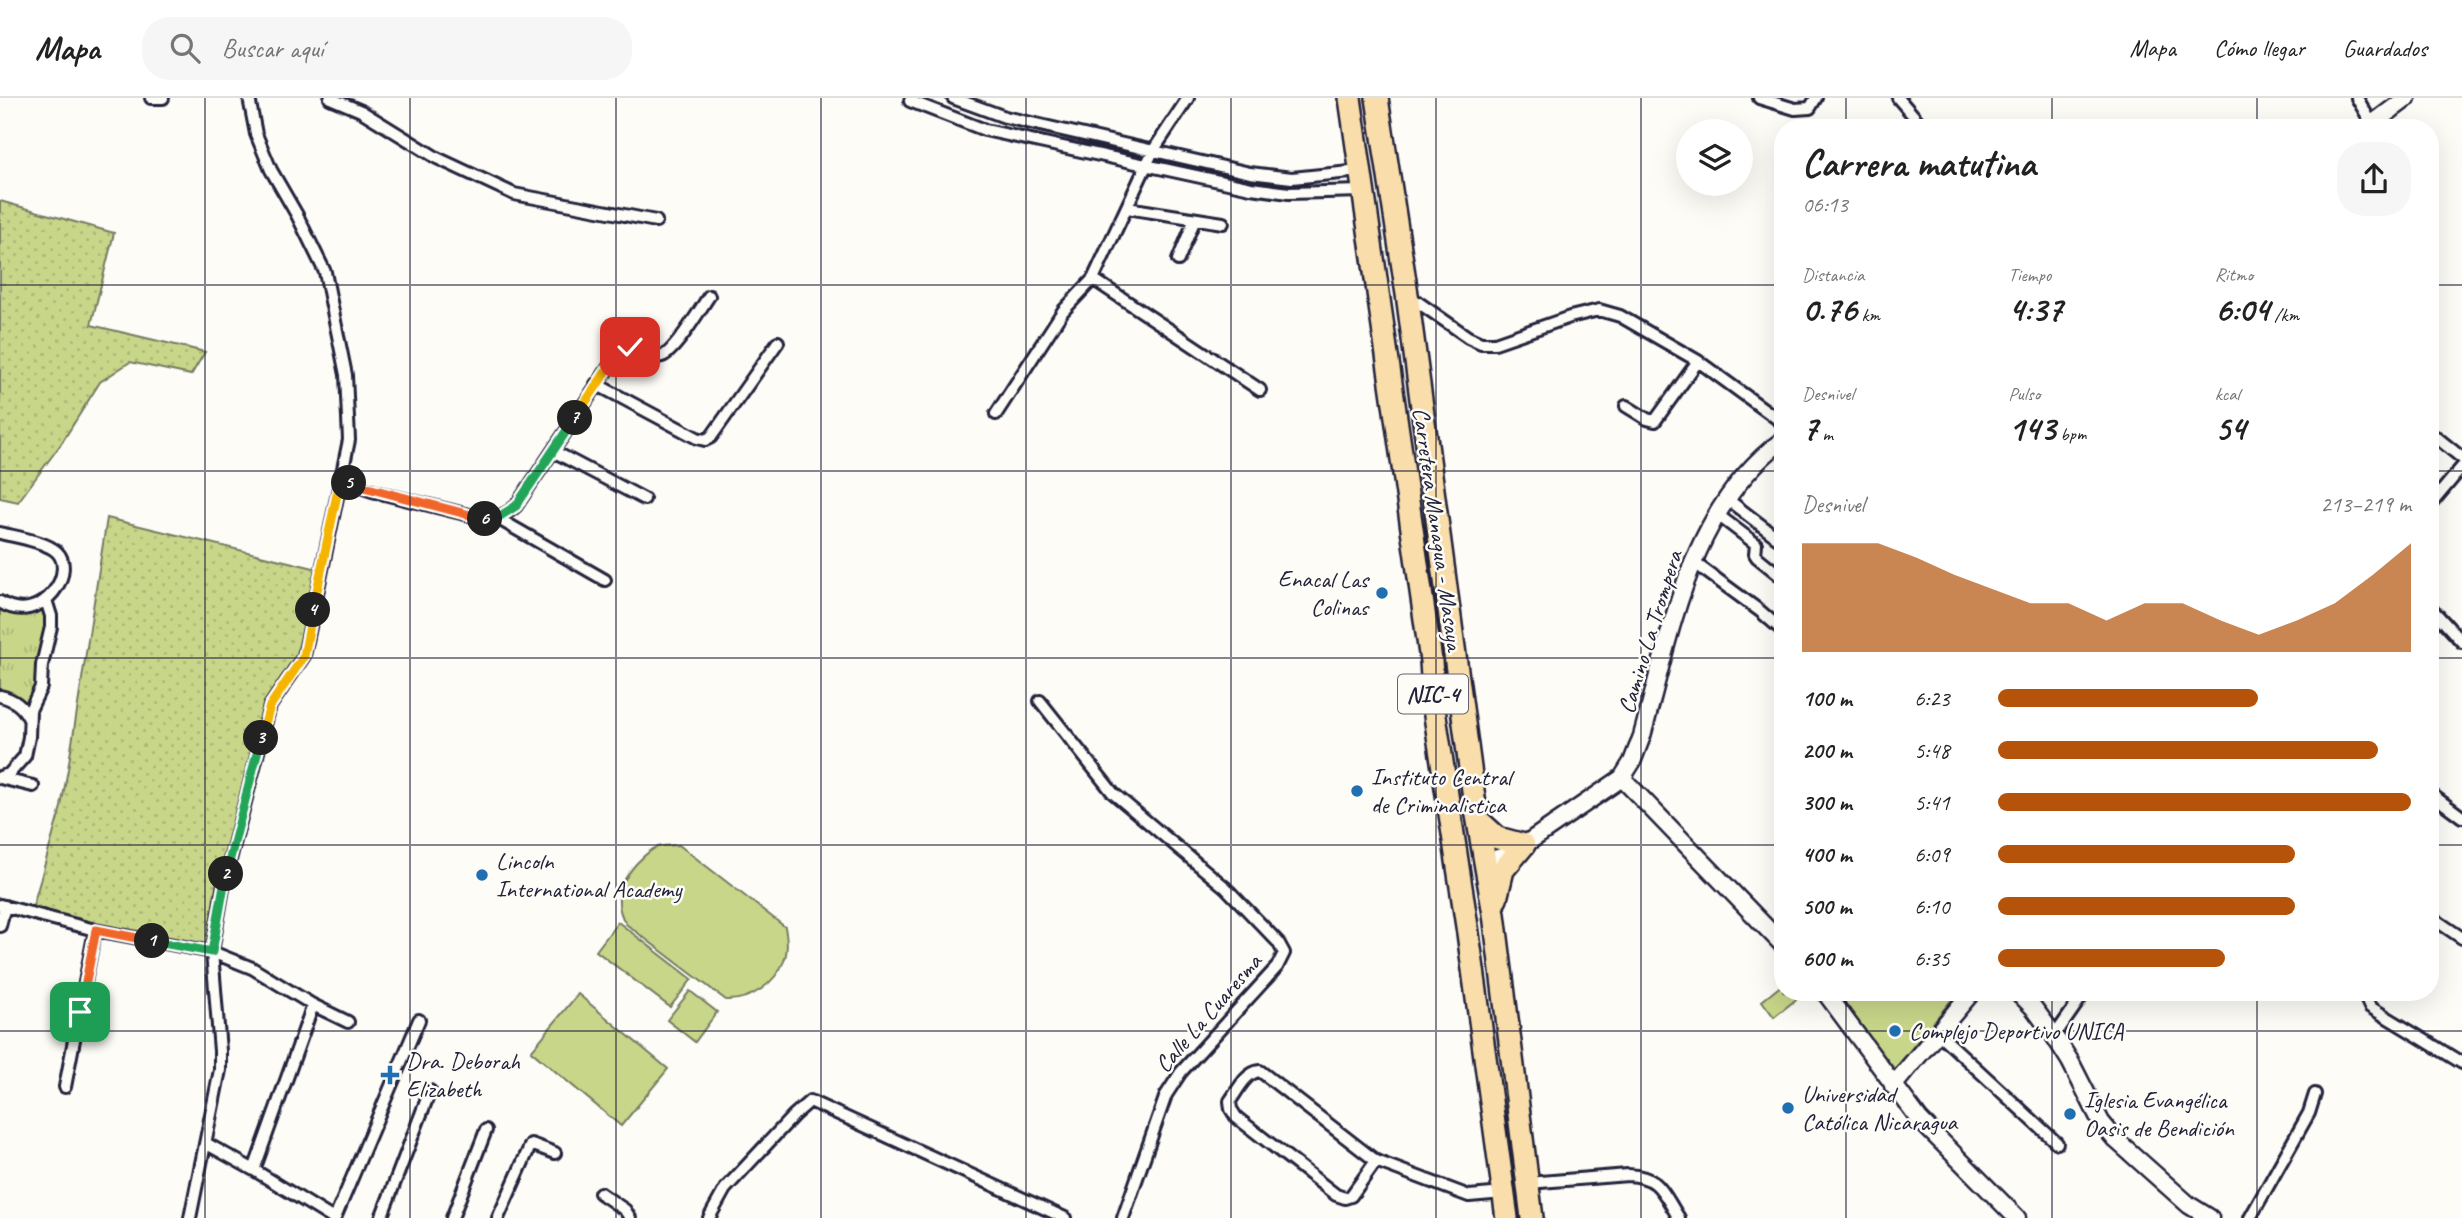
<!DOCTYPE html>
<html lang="es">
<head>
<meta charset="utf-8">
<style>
	body { margin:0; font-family:Caveat,sans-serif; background:#f6f6f6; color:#222; height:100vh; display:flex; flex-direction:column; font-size:26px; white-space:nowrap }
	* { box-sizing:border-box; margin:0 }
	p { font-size:23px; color:#767676 }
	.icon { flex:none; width:38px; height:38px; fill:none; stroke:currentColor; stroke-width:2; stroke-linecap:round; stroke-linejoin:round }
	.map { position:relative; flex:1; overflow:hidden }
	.drawer { position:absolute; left:1774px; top:21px; width:665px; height:882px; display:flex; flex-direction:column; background:#fff; border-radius:28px; box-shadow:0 7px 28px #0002 }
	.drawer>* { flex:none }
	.tools { position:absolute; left:1676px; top:21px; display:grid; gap:14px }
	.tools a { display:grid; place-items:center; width:77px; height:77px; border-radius:50%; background:#fff; box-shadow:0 7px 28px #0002; font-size:35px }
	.pin { position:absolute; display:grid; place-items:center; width:60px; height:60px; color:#fff; margin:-30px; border-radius:14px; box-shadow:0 4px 10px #0006 }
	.km { position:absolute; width:35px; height:35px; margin:-18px; border-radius:50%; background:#222; color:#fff; font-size:19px; line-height:35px; text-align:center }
	.round { display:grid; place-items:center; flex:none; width:74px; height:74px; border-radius:28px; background:#f6f6f6 }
	.head { display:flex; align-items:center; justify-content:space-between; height:119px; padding:0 28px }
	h1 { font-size:38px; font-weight:700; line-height:52px }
	.stats { display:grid; grid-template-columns:repeat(3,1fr); gap:10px; height:119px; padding:7px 28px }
	.stats div { display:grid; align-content:center }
	.stats b { font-size:35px; font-weight:700 }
	.stats small { font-size:19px; font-weight:400 }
	.stats p { font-size:19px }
	.chart { height:196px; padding:14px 28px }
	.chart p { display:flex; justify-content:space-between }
	.chart svg { width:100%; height:126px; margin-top:7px; fill:#b45309; opacity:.7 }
	ul { padding:0 28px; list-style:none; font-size:23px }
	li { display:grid; grid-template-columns:112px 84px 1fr; align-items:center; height:52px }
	li i { height:18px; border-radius:9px; background:#b45309 }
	header { display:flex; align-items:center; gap:42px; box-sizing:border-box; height:98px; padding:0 35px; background:#fff; border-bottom:2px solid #e0e0e0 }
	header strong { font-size:33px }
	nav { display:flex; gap:38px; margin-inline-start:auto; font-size:24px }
	.search { width:490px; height:63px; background:#f6f6f6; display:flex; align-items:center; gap:18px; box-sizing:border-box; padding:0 24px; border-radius:28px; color:#767676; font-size:26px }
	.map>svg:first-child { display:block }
	.grass { fill:url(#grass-dots); stroke:#757c62; stroke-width:2 }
	.park { fill:url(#park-tufts); stroke:#757c62; stroke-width:2 }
	.pitch { fill:#c8d689; stroke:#757c62; stroke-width:2 }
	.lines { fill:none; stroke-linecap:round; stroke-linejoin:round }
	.street-casing { stroke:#22223b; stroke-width:16 }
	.secondary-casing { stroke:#22223b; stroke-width:21 }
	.highway-casing { stroke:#22223b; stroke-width:26 }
	.street { stroke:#fdfcf7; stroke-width:10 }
	.secondary { stroke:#fdfcf7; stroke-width:16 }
	.highway { stroke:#f9deab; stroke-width:21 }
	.split-1-casing { stroke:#fff; stroke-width:14 }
	.split-2-casing { stroke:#fff; stroke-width:14 }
	.split-3-casing { stroke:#fff; stroke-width:14 }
	.split-4-casing { stroke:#fff; stroke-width:14 }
	.split-5-casing { stroke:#fff; stroke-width:14 }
	.split-6-casing { stroke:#fff; stroke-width:14 }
	.split-7-casing { stroke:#fff; stroke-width:14 }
	.split-8-casing { stroke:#fff; stroke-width:14 }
	.split-1 { stroke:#f0652b; stroke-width:9 }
	.split-2 { stroke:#22a559; stroke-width:9 }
	.split-3 { stroke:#22a559; stroke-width:9 }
	.split-4 { stroke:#f5b400; stroke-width:9 }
	.split-5 { stroke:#f5b400; stroke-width:9 }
	.split-6 { stroke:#f0652b; stroke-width:9 }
	.split-7 { stroke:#22a559; stroke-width:9 }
	.split-8 { stroke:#f5b400; stroke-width:9 }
	.grid { fill:none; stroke:#22223b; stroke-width:2; stroke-opacity:0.55 }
	.poi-dot { fill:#1f6fb2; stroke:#fdfcf7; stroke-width:2.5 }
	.labels { text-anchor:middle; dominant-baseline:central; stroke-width:5; stroke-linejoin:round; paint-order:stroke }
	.shield { fill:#fdfcf7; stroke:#646373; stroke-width:2 }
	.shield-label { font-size:23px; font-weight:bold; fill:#22223b }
	.street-label { font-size:24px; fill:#22223b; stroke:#fdfcf7 }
	.poi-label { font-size:24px; fill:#22223b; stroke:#fdfcf7; text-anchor:start }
</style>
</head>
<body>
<header>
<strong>Mapa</strong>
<div class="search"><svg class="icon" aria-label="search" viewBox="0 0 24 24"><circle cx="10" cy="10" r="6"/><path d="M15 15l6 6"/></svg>Buscar aquí</div>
<nav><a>Mapa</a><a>Cómo llegar</a><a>Guardados</a></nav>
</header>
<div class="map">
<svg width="2462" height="1120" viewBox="0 0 2462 1120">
	<defs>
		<pattern id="grass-dots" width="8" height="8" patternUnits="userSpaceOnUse" patternTransform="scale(1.75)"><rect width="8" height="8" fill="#c8d689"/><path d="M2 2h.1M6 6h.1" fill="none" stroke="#acb777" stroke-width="1.8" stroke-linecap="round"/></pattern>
		<pattern id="park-tufts" width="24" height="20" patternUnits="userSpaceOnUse" patternTransform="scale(1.75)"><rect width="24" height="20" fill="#c8d689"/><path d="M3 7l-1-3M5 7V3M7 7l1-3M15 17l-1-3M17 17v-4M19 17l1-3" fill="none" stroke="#acb777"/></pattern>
	</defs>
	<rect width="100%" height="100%" fill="#fdfcf7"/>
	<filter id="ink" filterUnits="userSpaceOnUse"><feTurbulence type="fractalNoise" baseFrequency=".0143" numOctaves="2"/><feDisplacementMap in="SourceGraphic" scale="14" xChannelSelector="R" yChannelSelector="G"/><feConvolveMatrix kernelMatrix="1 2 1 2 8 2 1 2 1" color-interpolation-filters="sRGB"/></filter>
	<g filter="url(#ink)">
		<path class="grass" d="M0,103L114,135L91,227L205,254L191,277L130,264L100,284L61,346L18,404L0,400Z
			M107,420L322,472L304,558L270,608L212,854L31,815L61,709L68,671Z"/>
		<path class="park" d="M46,502L51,518L29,621L0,598V503L29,511Z"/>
		<path class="pitch" d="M679,747L785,829C787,839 788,853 784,863C775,886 750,903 726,902L626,826C612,804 620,784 636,766C643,759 648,753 657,749C664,747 672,748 679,747Z
			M618,824L692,881L670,909L596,853Z
			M1783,886V894L1804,895L1774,919L1762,903Z
			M690,893L717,914L695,944L667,922Z
			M1836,894H1958L1895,971L1890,972Z
			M578,896L668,971L621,1028L531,953Z"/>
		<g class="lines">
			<defs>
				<path id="street" d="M151,0H163
					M330,0L361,13L437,60L514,96L656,123
					M911,0L910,3L985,32L1251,90L1289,95L1362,93
					M953,0L1005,19L1250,75L1292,80L1360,73
					M1759,0L1795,11L1810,10L1816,0
					M1898,0L1924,30
					M2357,0L2372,26
					M1127,110L1223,125
					M1178,162L1195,121
					M1093,181L1260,292
					M1409,198L1468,239L1481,245H1495L1570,219L1599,212L1620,218L1698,263L1783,325
					M596,286L697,340L705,342L711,339L778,244
					M1626,308L1647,321L1655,323L1698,263
					M996,316L1063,213L1093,181L1153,53L1188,0
					M2436,339L2462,360
					M553,353L644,401
					M340,382L372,393L485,421C498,420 506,417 516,408L617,257C637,238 645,263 662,258C674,255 701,210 709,198
					M1727,401L1783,444
					M2431,406L2462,369
					M1718,417L1756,446L1755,456L1757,459L1783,480
					M497,420L605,482
					M0,435C16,439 38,442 53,451C82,469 42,531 0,504
					M1692,463L1760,513L1783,533
					M2431,510L2462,544
					M0,598C14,601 23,608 29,621
					M1040,603L1113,695L1226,790L1278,844L1284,855L1277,869L1181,974L1166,997L1123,1120
					M0,679L9,676L25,658L29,639L30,612L41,589L42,567L51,529V518L46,502
					M0,680L33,688
					M2431,696L2462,719
					M0,807L95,832L212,854L252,870L313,907L348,924
					M2431,819L2462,840
					M0,828L5,808
					M2363,894L2370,909L2462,965
					M1937,934L2057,1045
					M2053,936L2060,930L2085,894
					M65,989L95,832
					M207,1046L254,1072L332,1120
					M1376,1063L1351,1098L1345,1100L1336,1097L1236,1019L1231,1011L1230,1003C1238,992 1246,974 1260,973L1376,1063L1469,1098L1504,1095
					M254,1072L313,907
					M1528,1085L1628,1077C1661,1079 1662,1094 1679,1120
					M600,1095L625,1112L630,1120
					M190,1120L220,972V953L212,854L224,785L270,608L304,558L349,342L346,277L325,174L297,117L271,72L256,36L249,0
					M335,1120L419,922
					M381,1120L430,993
					M452,1120L486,1032
					M498,1120L531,1046L555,1055
					M709,1120L725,1091L794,1017L810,1003L1065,1120
					M2250,1120L2309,1015L2315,996"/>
				<path id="secondary" d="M2367,30L2407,0
					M1622,680L1783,847
					M1486,763L1502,759L1524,747L1622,680L1632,664L1642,638C1671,534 1690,410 1783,342
					M1825,894L1920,1022L2017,1120
					M2018,894L2033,909L2053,936L2070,963L2101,1024L2115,1041L2189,1107L2210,1120
					M1893,988L1972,894"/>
				<path id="highway" d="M1350,0L1431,563L1434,611L1468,835L1507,1120
					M1377,0L1407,196L1474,700L1494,816L1532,1120
					M1478,722L1498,740L1524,747L1503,772L1496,801"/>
			</defs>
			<use href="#street" class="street-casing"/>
			<use href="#secondary" class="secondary-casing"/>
			<use href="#highway" class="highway-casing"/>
			<use href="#street" class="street"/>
			<use href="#secondary" class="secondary"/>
			<use href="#highway" class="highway"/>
		</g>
	</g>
	<g class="lines" filter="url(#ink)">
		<defs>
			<path id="split-1" d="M80,914L96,832L152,843"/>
			<path id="split-2" d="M152,843L212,854L226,776"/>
			<path id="split-3" d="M226,776L261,640"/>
			<path id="split-4" d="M261,640L270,608L304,558L313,512"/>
			<path id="split-5" d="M313,512L340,382L349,385"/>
			<path id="split-6" d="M349,385L485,421"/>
			<path id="split-7" d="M485,421L497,420L516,408L575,320"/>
			<path id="split-8" d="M575,320L617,257L623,252L630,249"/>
		</defs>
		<use href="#split-1" class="split-1-casing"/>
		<use href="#split-2" class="split-2-casing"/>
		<use href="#split-3" class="split-3-casing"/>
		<use href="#split-4" class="split-4-casing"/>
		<use href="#split-5" class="split-5-casing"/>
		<use href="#split-6" class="split-6-casing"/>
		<use href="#split-7" class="split-7-casing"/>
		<use href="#split-8" class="split-8-casing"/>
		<use href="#split-1" class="split-1"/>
		<use href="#split-2" class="split-2"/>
		<use href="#split-3" class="split-3"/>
		<use href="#split-4" class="split-4"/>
		<use href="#split-5" class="split-5"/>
		<use href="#split-6" class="split-6"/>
		<use href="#split-7" class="split-7"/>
		<use href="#split-8" class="split-8"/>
	</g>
	<path class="grid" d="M205,0V1120M410,0V1120M616,0V1120M821,0V1120M1026,0V1120M1231,0V1120M1436,0V1120M1641,0V1120M1846,0V30M2052,0V30M2257,0V30M0,187H1783M2431,187H2462M0,373H1783M2431,373H2462M0,560H1783M2431,560H2462M0,747H1783M2431,747H2462M1846,894V1120M2052,894V1120M2257,894V1120M0,933H2462"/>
	<g class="poi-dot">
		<circle cx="1382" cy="495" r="7"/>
		<circle cx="1357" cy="693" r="7"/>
		<circle cx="482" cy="777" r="7"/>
		<circle cx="1895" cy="933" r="7"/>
		<path d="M386.5 966.5h7v7h7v7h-7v7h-7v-7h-7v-7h7z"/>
		<circle cx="1788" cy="1010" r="7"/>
		<circle cx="2070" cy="1016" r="7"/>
	</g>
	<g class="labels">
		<rect class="shield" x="1398" y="576.5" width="70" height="39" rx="5"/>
		<g class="shield-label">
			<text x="1433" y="596">NIC-4</text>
		</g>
		<g class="street-label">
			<text transform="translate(1438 431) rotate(82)">Carretera Managua - Masaya</text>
			<text transform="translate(1650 534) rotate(-73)">Camino La Trompera</text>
			<text transform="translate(1208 915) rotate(-49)">Calle La Cuaresma</text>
		</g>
		<g class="poi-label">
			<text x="1368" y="481" text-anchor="end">Enacal Las<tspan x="1368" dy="28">Colinas</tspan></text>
			<text x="1371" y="679">Instituto Central<tspan x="1371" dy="28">de Criminalistica</tspan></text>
			<text x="496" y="763">Lincoln<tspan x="496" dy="28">International Academy</tspan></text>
			<text x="1909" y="933">Complejo Deportivo UNICA</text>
			<text x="406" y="963">Dra. Deborah<tspan x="406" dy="28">Elizabeth</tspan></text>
			<text x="1802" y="996">Universidad<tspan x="1802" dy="28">Católica Nicaragua</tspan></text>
			<text x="2084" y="1002">Iglesia Evangélica<tspan x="2084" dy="28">Oasis de Bendición</tspan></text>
		</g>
	</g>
</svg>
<div class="tools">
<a><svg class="icon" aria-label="layers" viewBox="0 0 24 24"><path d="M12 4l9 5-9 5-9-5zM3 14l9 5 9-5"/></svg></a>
</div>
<div class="pin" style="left:80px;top:914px;background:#1e9e55"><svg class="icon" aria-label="arrive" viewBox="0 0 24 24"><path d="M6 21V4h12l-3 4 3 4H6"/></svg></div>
<div class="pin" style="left:630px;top:249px;background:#d93025"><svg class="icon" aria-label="check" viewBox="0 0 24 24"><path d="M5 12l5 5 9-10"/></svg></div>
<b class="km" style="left:152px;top:843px">1</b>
<b class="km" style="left:226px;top:776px">2</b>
<b class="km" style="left:261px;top:640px">3</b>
<b class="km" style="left:313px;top:512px">4</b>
<b class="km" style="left:349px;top:385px">5</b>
<b class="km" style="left:485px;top:421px">6</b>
<b class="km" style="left:575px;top:320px">7</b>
<section class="drawer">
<div class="head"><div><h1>Carrera matutina</h1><p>06:13</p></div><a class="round"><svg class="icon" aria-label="share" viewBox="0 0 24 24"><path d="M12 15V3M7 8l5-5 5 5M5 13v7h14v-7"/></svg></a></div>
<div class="stats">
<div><p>Distancia</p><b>0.76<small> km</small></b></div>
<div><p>Tiempo</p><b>4:37</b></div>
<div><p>Ritmo</p><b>6:04<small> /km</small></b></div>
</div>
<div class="stats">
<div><p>Desnivel</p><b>7<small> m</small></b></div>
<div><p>Pulso</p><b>143<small> bpm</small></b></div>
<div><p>kcal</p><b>54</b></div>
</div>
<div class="chart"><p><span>Desnivel</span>213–219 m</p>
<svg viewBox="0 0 160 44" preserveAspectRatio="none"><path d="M0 44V6L10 6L20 6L30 11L40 17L50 22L60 27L70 27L80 33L90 27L100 27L110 33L120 38L130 33L140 27L150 17L160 6V44z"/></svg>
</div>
<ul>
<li><b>100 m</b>6:23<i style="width:63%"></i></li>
<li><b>200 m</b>5:48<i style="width:92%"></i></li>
<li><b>300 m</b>5:41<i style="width:100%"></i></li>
<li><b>400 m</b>6:09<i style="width:72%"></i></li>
<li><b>500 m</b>6:10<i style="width:72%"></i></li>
<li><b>600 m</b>6:35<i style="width:55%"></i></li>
</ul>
</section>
</div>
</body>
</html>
